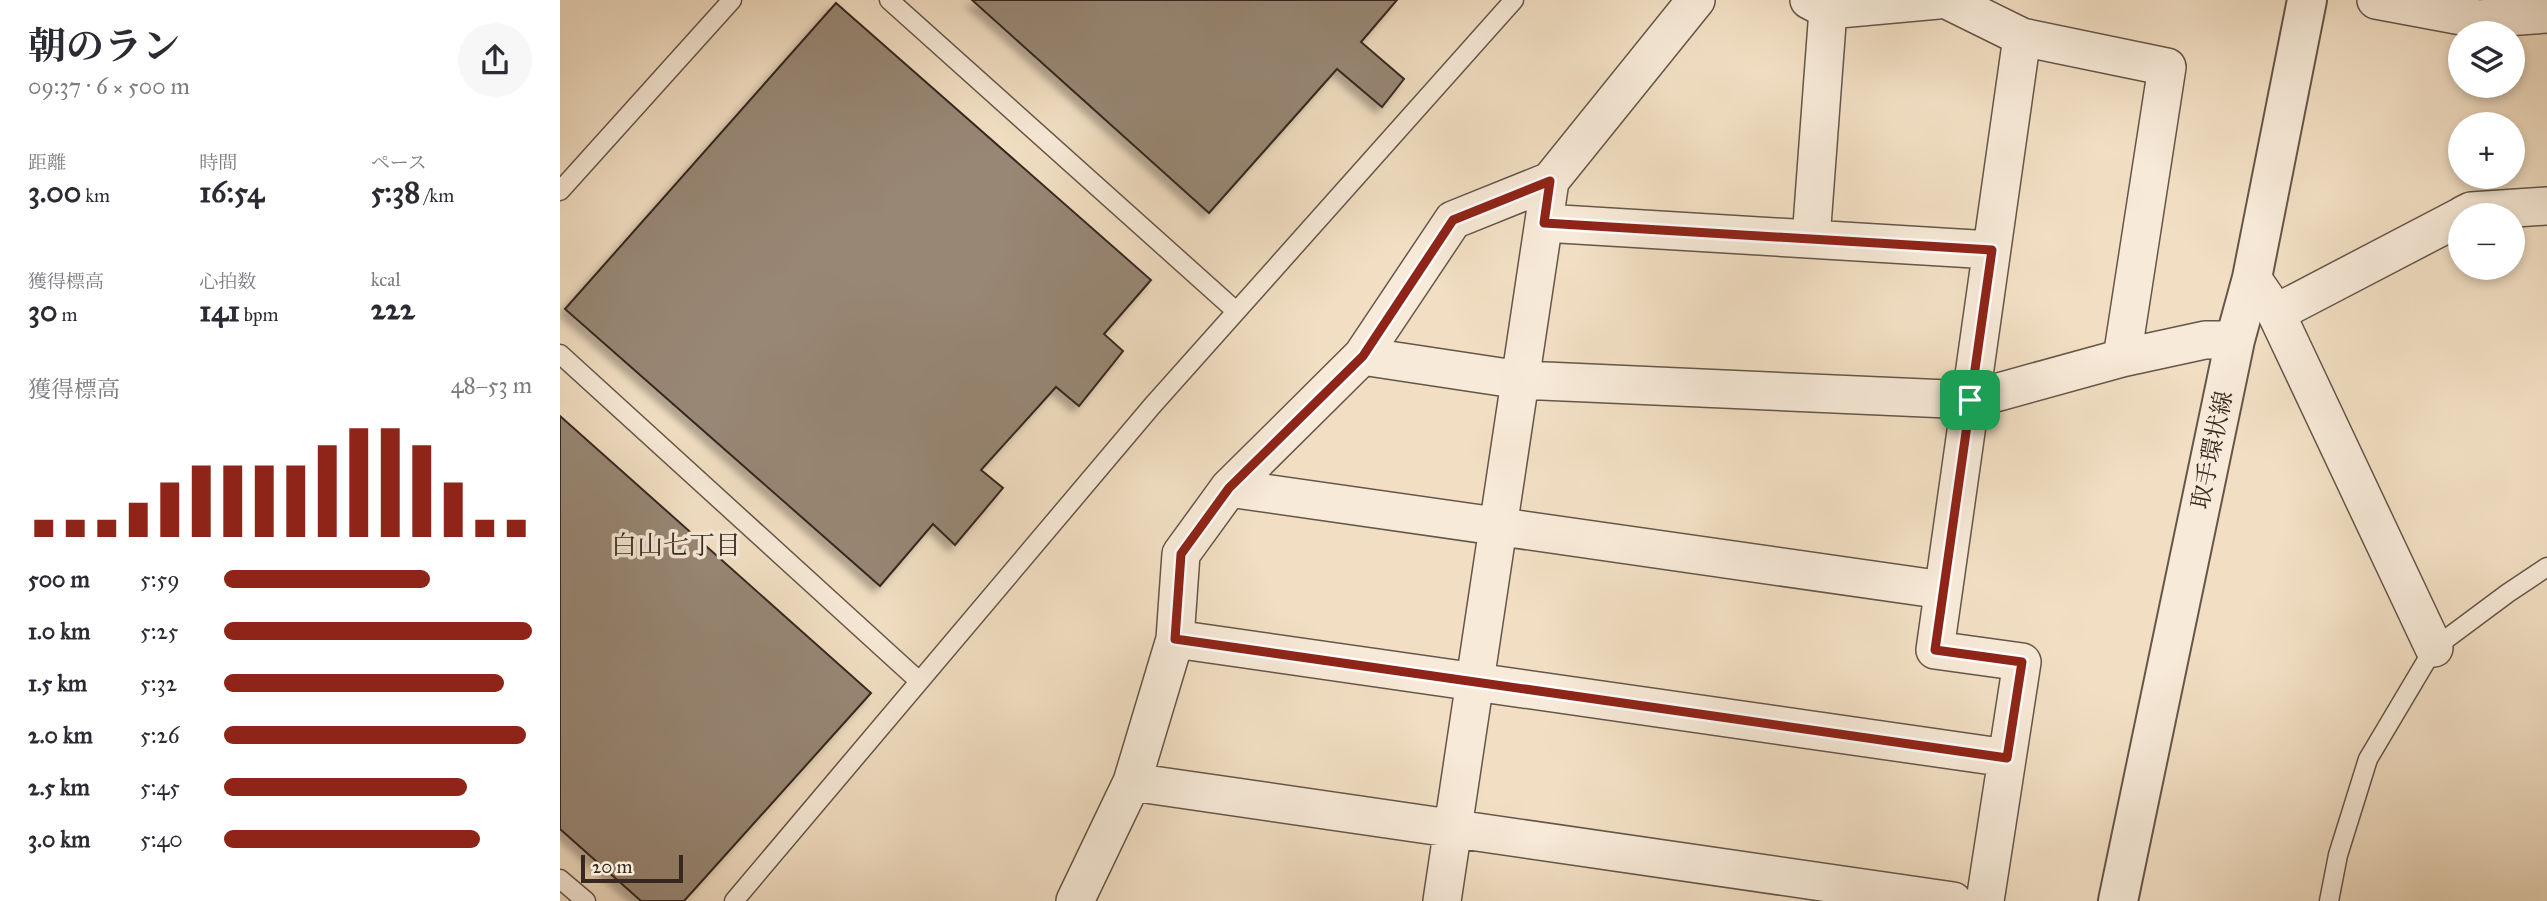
<!DOCTYPE html>
<html lang="ja">
<head>
<meta charset="utf-8">
<style>
	body { margin:0; font-family:"IM FELL Great Primer","Noto Serif JP",serif; background:#f7f7f7; color:#2b2b33; height:100vh; display:flex; flex-direction:column; font-size:26px; white-space:nowrap }
	* { box-sizing:border-box; margin:0 }
	p { font-size:23px; color:#7c7c81 }
	.icon { flex:none; width:38px; height:38px; fill:none; stroke:currentColor; stroke-width:2; stroke-linecap:round; stroke-linejoin:round }
	.map { position:relative; flex:1; overflow:hidden }
	.sheet { display:flex; flex-direction:column; background:#fff; width:560px }
	.sheet>* { flex:none }
	.controls { position:absolute; left:1888px; top:21px; display:grid; gap:14px }
	.controls a { display:grid; place-items:center; width:77px; height:77px; border-radius:50%; background:#fff; box-shadow:0 4px 10px #0003; font-size:35px }
	.scale { position:absolute; left:21px; bottom:18px; width:102px; box-sizing:border-box; padding-left:7px; border:4px solid #362820; border-top:0; font-size:19px; line-height:24px; white-space:nowrap; color:#362820; -webkit-text-stroke:5px #f7ead8; paint-order:stroke }
	.pin { position:absolute; display:grid; place-items:center; width:60px; height:60px; color:#fff; margin:-30px; border-radius:14px; box-shadow:0 4px 10px #0006 }
	.round { display:grid; place-items:center; flex:none; width:74px; height:74px; border-radius:37px; background:#f7f7f7 }
	.overview { display:flex; align-items:center; justify-content:space-between; height:119px; padding:0 28px }
	h1 { font-size:38px; font-weight:700; line-height:52px }
	.stats { display:grid; grid-template-columns:repeat(3,1fr); gap:10px; height:119px; padding:7px 28px }
	.stats div { display:grid; align-content:center }
	.stats b { font-size:30px; font-weight:700 }
	.stats small { font-size:19px; font-weight:400 }
	.stats p { font-size:19px }
	.chart { height:196px; padding:14px 28px }
	.chart p { display:flex; justify-content:space-between }
	.chart svg { width:100%; height:126px; margin-top:7px; stroke:#8f2418; stroke-width:6 }
	ul { padding:0 28px; list-style:none; font-size:23px }
	li { display:grid; grid-template-columns:112px 84px 1fr; align-items:center; height:52px }
	li i { height:18px; border-radius:9px; background:#8f2418 }
	main { display:flex; flex:1; min-height:0 }
	.map>svg:first-child { display:block }
	.building { fill:#988775; stroke:#362820; stroke-width:2; filter:url(#shadow) }
	.lines { fill:none; stroke-linecap:round; stroke-linejoin:round }
	.service-casing { stroke:#655649; stroke-width:21 }
	.minor-casing { stroke:#655649; stroke-width:40 }
	.tertiary-casing { stroke:#655649; stroke-width:42 }
	.service { stroke:#f7ead8; stroke-width:18 }
	.minor { stroke:#f7ead8; stroke-width:37 }
	.tertiary { stroke:#f7ead8; stroke-width:38 }
	.route-casing { stroke:#fff; stroke-width:14 }
	.route { stroke:#8f2418; stroke-width:9 }
	.labels { text-anchor:middle; dominant-baseline:central; stroke-width:7; stroke-linejoin:round; paint-order:stroke }
	.street-label { font-size:24px; fill:#362820; stroke:#f7ead8 }
	.neighbourhood-label { font-size:26px; fill:#362820; stroke:#f7ead8 }
</style>
</head>
<body>
<main>
<section class="sheet">
<div class="overview"><div><h1>朝のラン</h1><p>09:37 · 6 × 500 m</p></div><a class="round"><svg class="icon" aria-label="share" viewBox="0 0 24 24"><path d="M12 15V3M7 8l5-5 5 5M5 13v7h14v-7"/></svg></a></div>
<div class="stats">
<div><p>距離</p><b>3.00<small> km</small></b></div>
<div><p>時間</p><b>16:54</b></div>
<div><p>ペース</p><b>5:38<small> /km</small></b></div>
</div>
<div class="stats">
<div><p>獲得標高</p><b>30<small> m</small></b></div>
<div><p>心拍数</p><b>141<small> bpm</small></b></div>
<div><p>kcal</p><b>222</b></div>
</div>
<div class="chart"><p><span>獲得標高</span>48–53 m</p>
<svg viewBox="0 0 160 44" preserveAspectRatio="none"><path d="M5 44V38M15 44V38M25 44V38M35 44V32M45 44V25M55 44V19M65 44V19M75 44V19M85 44V19M95 44V12M105 44V6M115 44V6M125 44V12M135 44V25M145 44V38M155 44V38"/></svg>
</div>
<ul>
<li><b>500 m</b>5:59<i style="width:67%"></i></li>
<li><b>1.0 km</b>5:25<i style="width:100%"></i></li>
<li><b>1.5 km</b>5:32<i style="width:91%"></i></li>
<li><b>2.0 km</b>5:26<i style="width:98%"></i></li>
<li><b>2.5 km</b>5:45<i style="width:79%"></i></li>
<li><b>3.0 km</b>5:40<i style="width:83%"></i></li>
</ul>
</section>
<div class="map">
<svg width="1987" height="901" viewBox="0 0 1987 901">
	<defs>
		<filter id="shadow"><feDropShadow dx="-6" dy="6" stdDeviation="3.5" flood-color="#0004"/></filter>
	</defs>
	<rect width="100%" height="100%" fill="#f2dfc3"/>
	<filter id="stains"><feTurbulence type="fractalNoise" baseFrequency=".00286" numOctaves="4"/><feColorMatrix values="0 0 0 0 .2 0 0 0 0 .09 0 0 0 0 .02 0 0 0 .5 -.17"/></filter>
	<radialGradient id="worn" r=".72"><stop offset=".6" stop-color="#630" stop-opacity="0"/><stop offset="1" stop-color="#630" stop-opacity=".3"/></radialGradient>
	<path class="building" d="M412,0H837L801,42L844,79L822,107L777,69L649,213Z
		M276,3L591,280L544,334L563,351L519,406L496,387L421,470L443,488L395,545L373,524L320,586L5,309Z
		M0,416L311,693L124,901H81L0,829Z"/>
	<g class="lines">
		<defs>
			<path id="service" d="M329,0L676,311
				M0,191L172,0
				M0,354L359,681
				M0,879L26,901
				M174,901L592,406L954,0
				M1769,901L1778,855L1808,759L1874,648L1948,593L1987,567"/>
			<path id="minor" d="M1249,0L1268,10L1378,0
				M1387,0L1462,37L1607,67L1562,358
				M1816,0L1918,19L1987,14
				M1903,215L1911,211L1987,206
				M984,223L1431,250
				M1251,239L1268,10
				M1692,278L1716,313L1874,648
				M1716,313L1900,217
				M802,356L961,380L1410,400L1562,358L1645,340H1675
				M669,488L1383,590
				M615,639L1447,758
				M572,782L1393,901
				M515,901L572,782L615,639L621,554L669,488L802,356L893,220L990,181L1136,0
				M882,901L990,181
				M1425,901L1462,662L1375,650L1462,37"/>
			<path id="tertiary" d="M1558,901L1675,340L1692,278L1747,0"/>
		</defs>
		<use href="#service" class="service-casing"/>
		<use href="#minor" class="minor-casing"/>
		<use href="#tertiary" class="tertiary-casing"/>
		<use href="#service" class="service"/>
		<use href="#minor" class="minor"/>
		<use href="#tertiary" class="tertiary"/>
	</g>
	<g class="lines">
		<defs>
			<path id="route" d="M990,181L984,223L1432,250L1375,650L1462,662L1447,758L615,639L621,554L669,488L803,356L893,220Z"/>
		</defs>
		<use href="#route" class="route-casing"/>
		<use href="#route" class="route"/>
	</g>
	<g class="labels">
		<g class="street-label">
			<text transform="translate(1652 450) rotate(-78)">取手環状線</text>
		</g>
		<g class="neighbourhood-label">
			<text x="116" y="545">白山七丁目</text>
		</g>
	</g>
	<rect width="100%" height="100%" filter="url(#stains)"/>
	<rect width="100%" height="100%" fill="url(#worn)"/>
</svg>
<div class="controls">
<a><svg class="icon" aria-label="layers" viewBox="0 0 24 24"><path d="M12 4l9 5-9 5-9-5zM3 14l9 5 9-5"/></svg></a>
<a>+</a>
<a>−</a>
</div>
<div class="scale">20 m</div>
<div class="pin" style="left:1410px;top:400px;background:#1e9e55"><svg class="icon" aria-label="arrive" viewBox="0 0 24 24"><path d="M6 21V4h12l-3 4 3 4H6"/></svg></div>
</div>
</main>
</body>
</html>
